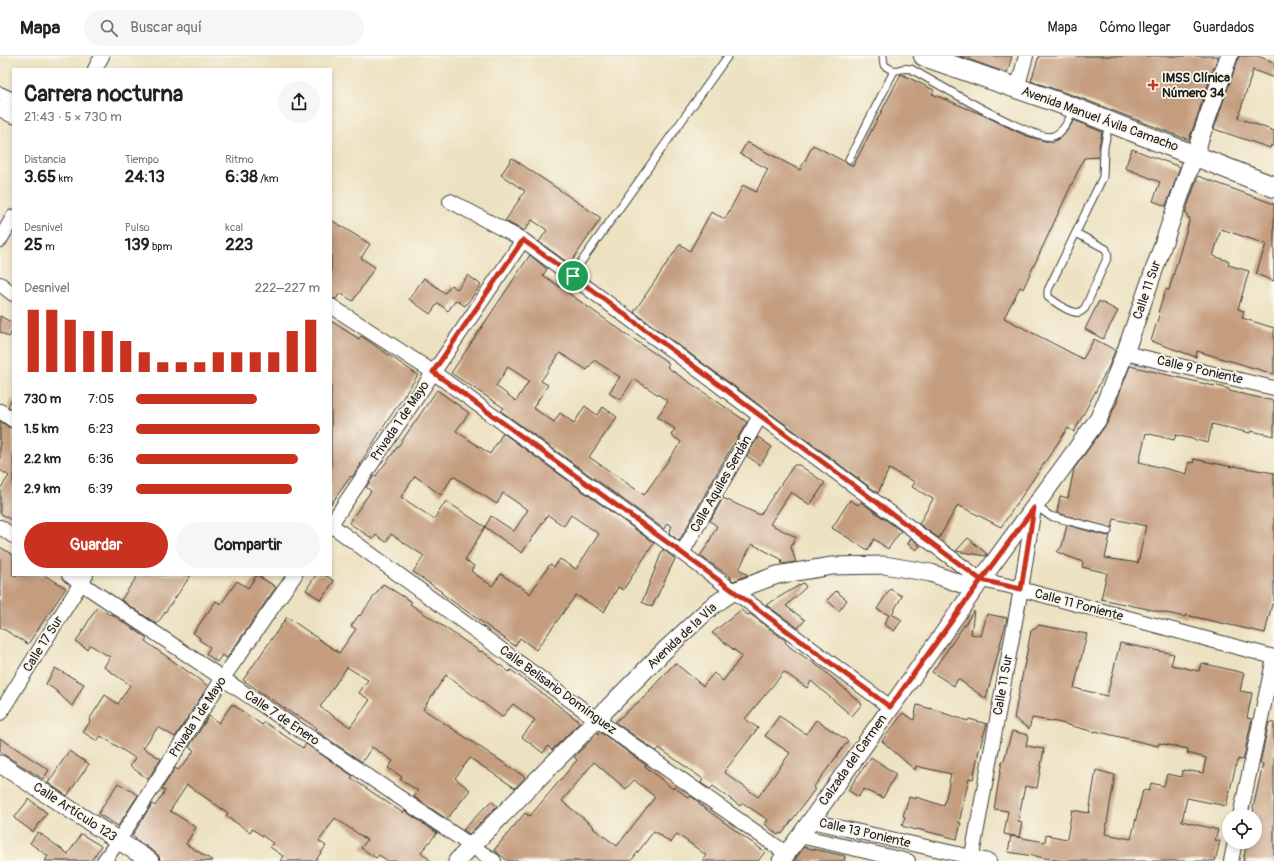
<!DOCTYPE html>
<html lang="es">
<head>
<meta charset="utf-8">
<style>
	body { margin:0; font-family:Pangolin,sans-serif; background:#f6f6f6; color:#222; height:100vh; display:flex; flex-direction:column; font-size:15px; white-space:nowrap }
	* { box-sizing:border-box; margin:0 }
	p { font-size:13px; color:#767676 }
	.icon { flex:none; width:22px; height:22px; fill:none; stroke:currentColor; stroke-width:2; stroke-linecap:round; stroke-linejoin:round }
	.map { position:relative; flex:1; overflow:hidden }
	.panel { position:absolute; left:12px; top:12px; width:320px; height:508px; display:flex; flex-direction:column; background:#fff; border-radius:0px; box-shadow:0 2px 6px #0003 }
	.panel>* { flex:none }
	.controls { position:absolute; left:1222px; top:753px; display:grid; gap:8px }
	.controls a { display:grid; place-items:center; width:40px; height:40px; border-radius:50%; background:#fff; box-shadow:0 2px 6px #0003; font-size:20px }
	.pin { position:absolute; display:grid; place-items:center; width:34px; height:34px; color:#fff; margin:-17px; border:2px solid #fff; border-radius:50%; box-shadow:0 1px 4px #0007 }
	.round { display:grid; place-items:center; flex:none; width:42px; height:42px; border-radius:21px; background:#f6f6f6 }
	.overview { display:flex; align-items:center; justify-content:space-between; height:68px; padding:0 12px }
	h1 { font-size:22px; font-weight:800; line-height:30px }
	.stats { display:grid; grid-template-columns:repeat(3,1fr); gap:6px; height:68px; padding:4px 12px }
	.stats div { display:grid; align-content:center }
	.stats b { font-size:17px; font-weight:800 }
	.stats small { font-size:11px; font-weight:400 }
	.stats p { font-size:11px }
	.chart { height:112px; padding:8px 12px }
	.chart p { display:flex; justify-content:space-between }
	.chart svg { width:100%; height:72px; margin-top:4px; stroke:#c8321e; stroke-width:6 }
	.action { display:flex; gap:8px; margin-top:auto; padding:8px 12px }
	.action a { flex:1; height:46px; border-radius:24px; background:#c8321e; color:#fff; font-size:16px; font-weight:800; line-height:46px; text-align:center }
	.action a+a { background:#f6f6f6; color:#222 }
	ul { padding:0 12px; list-style:none; font-size:13px }
	li { display:grid; grid-template-columns:64px 48px 1fr; align-items:center; height:30px }
	li i { height:10px; border-radius:5px; background:#c8321e }
	header { display:flex; align-items:center; gap:24px; box-sizing:border-box; height:56px; padding:0 20px; background:#fff; border-bottom:1px solid #e0e0e0 }
	header strong { font-size:19px }
	nav { display:flex; gap:22px; margin-inline-start:auto; font-size:14px }
	.search { width:280px; height:36px; background:#f6f6f6; display:flex; align-items:center; gap:10px; box-sizing:border-box; padding:0 14px; border-radius:22px; color:#767676; font-size:15px }
	.map>svg:first-child { display:block }
	.building { fill:#c49d7f; fill-rule:evenodd }
	.lines { fill:none; stroke-linecap:round; stroke-linejoin:round }
	.service-casing { stroke:#3b3a35; stroke-width:9 }
	.minor-casing { stroke:#3b3a35; stroke-width:16 }
	.tertiary-casing { stroke:#3b3a35; stroke-width:19 }
	.secondary-casing { stroke:#3b3a35; stroke-width:22 }
	.service { stroke:#fff; stroke-width:7 }
	.minor { stroke:#fff; stroke-width:14 }
	.tertiary { stroke:#fff; stroke-width:17 }
	.secondary { stroke:#fff; stroke-width:20 }
	.route-casing { stroke:#fff; stroke-width:8 }
	.route { stroke:#c8321e; stroke-width:5 }
	.poi-dot { fill:#c8321e; stroke:#fbf7ec; stroke-width:1.5 }
	.labels { text-anchor:middle; dominant-baseline:central; stroke-width:3.5; stroke-linejoin:round; paint-order:stroke }
	.poi-label { font-size:13px; font-weight:bold; fill:#1c1c1c; stroke:#fbf7ec; text-anchor:start }
	.street-label { font-size:13px; fill:#1c1c1c; stroke:#fbf7ec }
</style>
</head>
<body>
<header>
<strong>Mapa</strong>
<div class="search"><svg class="icon" aria-label="search" viewBox="0 0 24 24"><circle cx="10" cy="10" r="6"/><path d="M15 15l6 6"/></svg>Buscar aquí</div>
<nav><a>Mapa</a><a>Cómo llegar</a><a>Guardados</a></nav>
</header>
<div class="map">
<svg width="1274" height="805" viewBox="0 0 1274 805">
	<rect width="100%" height="100%" fill="#fbf7ec"/>
	<filter id="ink" filterUnits="userSpaceOnUse"><feTurbulence type="fractalNoise" baseFrequency=".025" numOctaves="2"/><feDisplacementMap in="SourceGraphic" scale="8" xChannelSelector="R" yChannelSelector="G"/><feConvolveMatrix kernelMatrix="1 2 1 2 8 2 1 2 1" color-interpolation-filters="sRGB"/></filter>
	<filter id="wash" filterUnits="userSpaceOnUse"><feTurbulence type="fractalNoise" baseFrequency=".012" numOctaves="4" result="noise"/><feDisplacementMap in="SourceGraphic" scale="16" xChannelSelector="R" yChannelSelector="G"/><feGaussianBlur stdDeviation="0.9" result="paint"/><feColorMatrix in="noise" values="0 0 0 0 0 0 0 0 0 0 0 0 0 0 0 0 0 1.4 0 .05"/><feComposite in="paint" operator="in"/></filter>
	<g filter="url(#wash)">
		<rect width="100%" height="100%" fill="#ece1c0"/>
		<g id="blocks">
			<path class="building" d="M959,0H1012L1007,17Z
				M1039,0H1218L1189,84L1078,41L1031,25Z
				M1239,0H1257L1274,6V22L1253,14L1238,62L1274,75V90L1271,89L1270,92L1214,73Z
				M901,18L934,34L932,38L983,59L1024,79L1041,84L1052,87L1064,79L1074,64L1102,76L1099,90V101L1084,102L1023,233L1020,231L1004,262L1083,303L1094,283L1115,294L1109,310L1074,376L1068,372L1001,471L958,449L939,482L919,468L933,443L912,431L915,426L889,413L878,437L634,256L680,188L690,195L711,156L725,163L743,129L756,136L768,113L740,98L747,86L800,114L813,89L853,110Z
				M1132,93L1180,111L1166,150L1153,145L1160,126L1125,112Z
				M512,102L601,162L570,208L539,186L547,174L532,164L524,175L505,165L525,135L501,119Z
				M1198,120L1274,148V225L1256,218L1266,188L1221,173L1213,200L1229,205L1228,209L1249,215L1238,253L1244,255L1242,262L1274,272V318L1197,295L1196,301L1151,285L1160,256H1158L1166,233L1169,234L1190,162L1187,161V158L1185,157Z
				M331,164L370,188L361,202L375,211L353,245L340,237L336,243L331,242Z
				M530,199L547,213L543,219L626,278L669,307L667,311L747,366L733,390H732L679,485L669,477L672,470L667,467L664,473L501,355L504,352L451,317ZM560,297L587,314L594,304L620,321L609,337L620,344L634,323L668,345L657,361L675,373L671,379L681,386L644,439L589,401L617,361L603,351L597,359L585,350L574,367L560,357L554,366L533,352L548,329L541,325ZM508,311L529,325L516,345L496,330Z
				M468,219L481,229L465,250L456,244L448,255L438,247L430,258L409,243L424,222L445,237L451,229L457,233Z
				M1099,245L1118,255L1103,283L1085,273Z
				M0,260L13,267V274L9,281L0,276Z
				M331,265L359,283L361,280L418,319L380,376L360,408L361,409L352,421L351,420L331,448Z
				M1130,310L1214,330V329L1229,333V335L1274,345V380L1251,375L1250,377L1212,368L1208,387L1176,379L1174,384L1146,377L1139,406L1187,418L1189,406L1193,407L1194,403L1233,411L1234,410L1274,417V549L1272,548L1265,577L1186,559L1185,561L1101,543L1107,517L1082,511L1083,506L1057,496L1062,490L1067,469L1107,480L1110,479L1105,502L1138,507L1146,470L1114,463L1112,472L1057,457L1060,440L1068,442L1074,413L1108,366L1114,352L1117,347L1118,341Z
				M437,334L469,357L456,375L490,398L503,377L654,487L623,534L618,531L604,556L576,539L536,594L520,582L515,590L441,537L442,536L413,516L424,500L391,478L386,486L376,479L373,483L349,467L371,435L366,431L375,419L376,420L399,389ZM415,420L441,439L453,420L497,448L503,437L528,454L514,475L491,460L485,471L446,445L434,463L401,441ZM548,459L564,470L571,459L599,478L576,513L560,503L554,511L550,508L530,538L519,529L518,530L501,518L492,530L471,515L474,510L465,504L485,471L522,497Z
				M13,341V354L8,350Z
				M0,365L8,371L13,372V465L0,457V433L9,420L0,414Z
				M758,381L772,391L760,409L747,400Z
				M794,409H799L825,427L810,449L791,436L770,468L796,481L791,491L796,506L782,508L781,503L752,488L739,513L748,519L733,525L730,522L731,521L700,500L707,490L717,470L710,465L723,442L760,459Z
				M850,444L858,449L861,446L901,475L888,493L874,483L868,494L832,472Z
				M911,482L920,490L916,494L908,488Z
				M968,482L987,498L986,500L956,495Z
				M0,491L13,499V519H44L66,532L28,588L0,571Z
				M663,493L675,503L652,551L642,546Z
				M138,519H191L157,568L121,544Z
				M257,519L276,531L227,602L222,599L217,606L206,598L210,591L199,584L200,582L193,577L216,545L221,548L237,525L248,532Z
				M316,519H325L334,525L321,544L306,534Z
				M803,527L806,531L786,550L805,564L798,572L766,549Z
				M383,528L412,546L410,548L481,596L482,595L509,616L511,614L580,666L552,694L548,690L543,697L522,681L535,664L513,648L502,661L446,619L423,653L525,721L515,732L470,702L455,722L470,734L447,763L414,741L418,735L400,723L402,721L388,712L393,705L372,691L362,706L315,674L317,672L297,659L296,660L243,624L287,561L339,597L356,573L351,570L359,559L360,560ZM347,611L368,624L359,637L370,644L350,671L320,651Z
				M890,533L902,540L892,558L902,564L894,575L884,568L889,559L877,553Z
				M836,535L847,544L839,555L827,544Z
				M97,551L110,559L111,558L147,582L145,585L208,630L175,681L158,671L143,692L161,703L148,723L130,710L135,702L101,680L97,685L83,676L90,666L89,664L105,639L118,648L130,629L104,611L110,601L90,589L87,593L76,586Z
				M741,554L748,559L750,558L786,585L785,586L791,592L821,612L862,648L852,660L811,625L807,632L784,616L745,663L758,672L724,716L758,741L790,697L765,680L779,660L806,678L816,664L848,685L813,732L815,733L782,778L780,777L778,779L765,768L768,764L743,747L740,750L713,730L710,733L701,727L703,723L659,692L656,695L615,666L650,636L649,635L675,607L703,630L714,617L723,625L742,600L712,577Z
				M974,555L971,578L981,580L987,558L1007,562L986,643L958,623L954,630L932,616Z
				M1039,569L1087,578L1074,632L1107,640L1120,587L1174,598L1171,609L1199,615L1201,607L1244,617L1240,635L1252,637L1247,662L1252,663L1243,704L1238,703V705H1237L1226,750L1187,742L1182,765L1218,774L1215,784L1220,785L1215,805H1064L1008,796L1011,780L1045,786L1046,779L1067,783L1072,754L1089,757L1096,714L1115,719L1105,778L1131,783L1143,734L1149,735L1151,727L1164,730L1167,718L1182,721L1183,714L1203,717L1206,702L1187,697L1188,693L1159,687L1158,690L1095,675V676L1057,666L1032,662L1029,673L1014,662L1031,575Z
				M55,612L84,628L72,650L54,633L46,628Z
				M232,648L262,669L264,666L303,692L306,688L353,720L351,722L403,757L405,755L437,777L421,796L431,805H388L379,799L376,802L361,792L367,784L335,762L319,785L326,790L315,805H280L283,800L270,791L273,787L252,773L250,776L226,760L228,757L187,729L170,755L196,771L186,788L213,805H160L159,800L156,797L135,783L136,782L132,780L152,748L155,750L165,735L162,733L175,712L178,714L185,707L193,696L194,694L189,691L209,660L219,667Z
				M917,649L943,656V657L968,665L969,663L987,668L979,694L973,723L969,722L959,767H961L957,783L917,773L916,774L902,770L905,761L903,760L909,741L916,743V741L944,750L951,718L916,710L915,714L882,685L903,657L914,664Z
				M1269,666L1274,667V805H1243L1247,786H1255V760H1252L1254,753L1253,752L1263,708H1260Z
				M1012,675L1028,679L1026,690L1044,693L1037,732L1025,730L1018,765L1022,766L1019,781L1004,778L1008,755L994,753L1002,705H1004Z
				M600,676L646,709L645,710L673,733L674,731L689,742L691,740L700,747L699,748L765,796L758,805H702L706,799L677,778L671,787L654,775L631,805H508L494,794L525,757L530,760L577,704L574,701L597,678L598,679ZM594,706L626,733L634,724L655,741L617,790L593,772L594,771L562,745Z
				M0,682L49,714L43,723L0,696Z
				M69,695L89,708L67,740L48,727Z
				M871,701L896,718L883,742L864,733L858,741L848,734Z
				M118,727L138,739L118,770L98,758Z
				M29,743L47,757L33,776L14,762Z
				M491,745L497,750L469,778L463,774Z
				M38,776L68,798L81,778L101,790L91,805H45L48,800L30,787Z
				M804,791L845,800L844,805H794Z"/>
		</g>
	</g>
	<g filter="url(#ink)">
		<use href="#blocks" fill-opacity="0" stroke="#3b3a35" stroke-width="1"/>
		<g class="lines">
			<defs>
				<path id="service" d="M883,0L884,9C899,20 897,10 911,13C933,25 1035,87 1053,80C1063,77 1070,62 1073,54
					M849,103L894,15
					M1076,177L1106,193L1108,200L1085,252C1083,254 1082,255 1080,256C1072,259 1055,246 1048,241V234L1103,121L1104,91L1109,68
					M573,220L581,206L728,0
					M1036,450L1050,460L1108,475"/>
				<path id="minor" d="M95,13L102,0
					M1017,33L1026,0
					M0,38L13,44
					M0,53L13,60
					M450,145L523,184L981,524L1009,530L1274,601
					M0,184L13,161
					M0,228L13,238
					M331,250L433,316L682,497L890,651
					M1125,297L1274,332
					M0,355L13,364
					M331,468L523,184
					M331,469L596,663L787,798
					M0,471L13,480
					M682,497L760,360
					M69,519L494,805
					M0,657L86,519
					M1240,760L1274,602
					M811,765L989,805
					M800,780L908,805
					M104,805L119,784L223,622L295,519
					M971,805L1021,533L1034,452
					M1231,805L1235,786"/>
				<path id="tertiary" d="M0,708L150,805
					M457,805L665,594L711,551L734,535L777,519L832,510L884,509L931,517L975,533
					M781,805L800,780L981,524L1099,362L1125,297L1229,0"/>
				<path id="secondary" d="M924,0L1074,52L1274,131"/>
			</defs>
			<use href="#service" class="service-casing"/>
			<use href="#minor" class="minor-casing"/>
			<use href="#tertiary" class="tertiary-casing"/>
			<use href="#secondary" class="secondary-casing"/>
			<use href="#service" class="service"/>
			<use href="#minor" class="minor"/>
			<use href="#tertiary" class="tertiary"/>
			<use href="#secondary" class="secondary"/>
		</g>
	</g>
	<g class="lines" filter="url(#ink)">
		<defs>
			<path id="route" d="M573,220L523,184L433,316L682,497L890,651L981,524L1034,452L1021,533L981,524L573,220"/>
		</defs>
		<use href="#route" class="route-casing"/>
		<use href="#route" class="route"/>
	</g>
	<path class="poi-dot" d="M1151 23h4v4h4v4h-4v4h-4v-4h-4v-4h4z"/>
	<g class="labels">
		<g class="poi-label">
			<text x="1162" y="22">IMSS Clínica<tspan x="1162" dy="15">Número 34</tspan></text>
		</g>
		<g class="street-label">
			<text transform="translate(1100 63) rotate(20)">Avenida Manuel Ávila Camacho</text>
			<text transform="translate(1147 234) rotate(-71)">Calle 11 Sur</text>
			<text transform="translate(1200 314) rotate(13)">Calle 9 Poniente</text>
			<text transform="translate(400 365) rotate(-56)">Privada 1 de Mayo</text>
			<text transform="translate(721 428) rotate(-60)">Calle Aquiles Serdán</text>
			<text transform="translate(1079 549) rotate(15)">Calle 11 Poniente</text>
			<text transform="translate(682 580) rotate(-43)">Avenida de la Vía</text>
			<text transform="translate(43 588) rotate(-58)">Calle 17 Sur</text>
			<text transform="translate(1003 629) rotate(-80)">Calle 11 Sur</text>
			<text transform="translate(558 634) rotate(36)">Calle Belisario Domínguez</text>
			<text transform="translate(198 661) rotate(-57)">Privada 1 de Mayo</text>
			<text transform="translate(282 662) rotate(34)">Calle 7 de Enero</text>
			<text transform="translate(853 704) rotate(-55)">Calzada del Carmen</text>
			<text transform="translate(75 756) rotate(33)">Calle Artículo 123</text>
			<text transform="translate(865 777) rotate(13)">Calle 13 Poniente</text>
		</g>
	</g>
</svg>
<div class="controls">
<a><svg class="icon" aria-label="locate" viewBox="0 0 24 24"><circle cx="12" cy="12" r="6"/><path d="M12 2v4M12 18v4M2 12h4M18 12h4"/></svg></a>
</div>
<div class="pin" style="left:573px;top:220px;background:#1e9e55"><svg class="icon" aria-label="arrive" viewBox="0 0 24 24"><path d="M6 21V4h12l-3 4 3 4H6"/></svg></div>
<section class="panel">
<div class="overview"><div><h1>Carrera nocturna</h1><p>21:43 · 5 × 730 m</p></div><a class="round"><svg class="icon" aria-label="share" viewBox="0 0 24 24"><path d="M12 15V3M7 8l5-5 5 5M5 13v7h14v-7"/></svg></a></div>
<div class="stats">
<div><p>Distancia</p><b>3.65<small> km</small></b></div>
<div><p>Tiempo</p><b>24:13</b></div>
<div><p>Ritmo</p><b>6:38<small> /km</small></b></div>
</div>
<div class="stats">
<div><p>Desnivel</p><b>25<small> m</small></b></div>
<div><p>Pulso</p><b>139<small> bpm</small></b></div>
<div><p>kcal</p><b>223</b></div>
</div>
<div class="chart"><p><span>Desnivel</span>222–227 m</p>
<svg viewBox="0 0 160 44" preserveAspectRatio="none"><path d="M5 44V6M15 44V6M25 44V12M35 44V19M45 44V19M55 44V25M65 44V32M75 44V38M85 44V38M95 44V38M105 44V32M115 44V32M125 44V32M135 44V32M145 44V19M155 44V12"/></svg>
</div>
<ul>
<li><b>730 m</b>7:05<i style="width:66%"></i></li>
<li><b>1.5 km</b>6:23<i style="width:100%"></i></li>
<li><b>2.2 km</b>6:36<i style="width:88%"></i></li>
<li><b>2.9 km</b>6:39<i style="width:85%"></i></li>
</ul>
<div class="action"><a>Guardar</a><a>Compartir</a></div>
</section>
</div>
</body>
</html>
